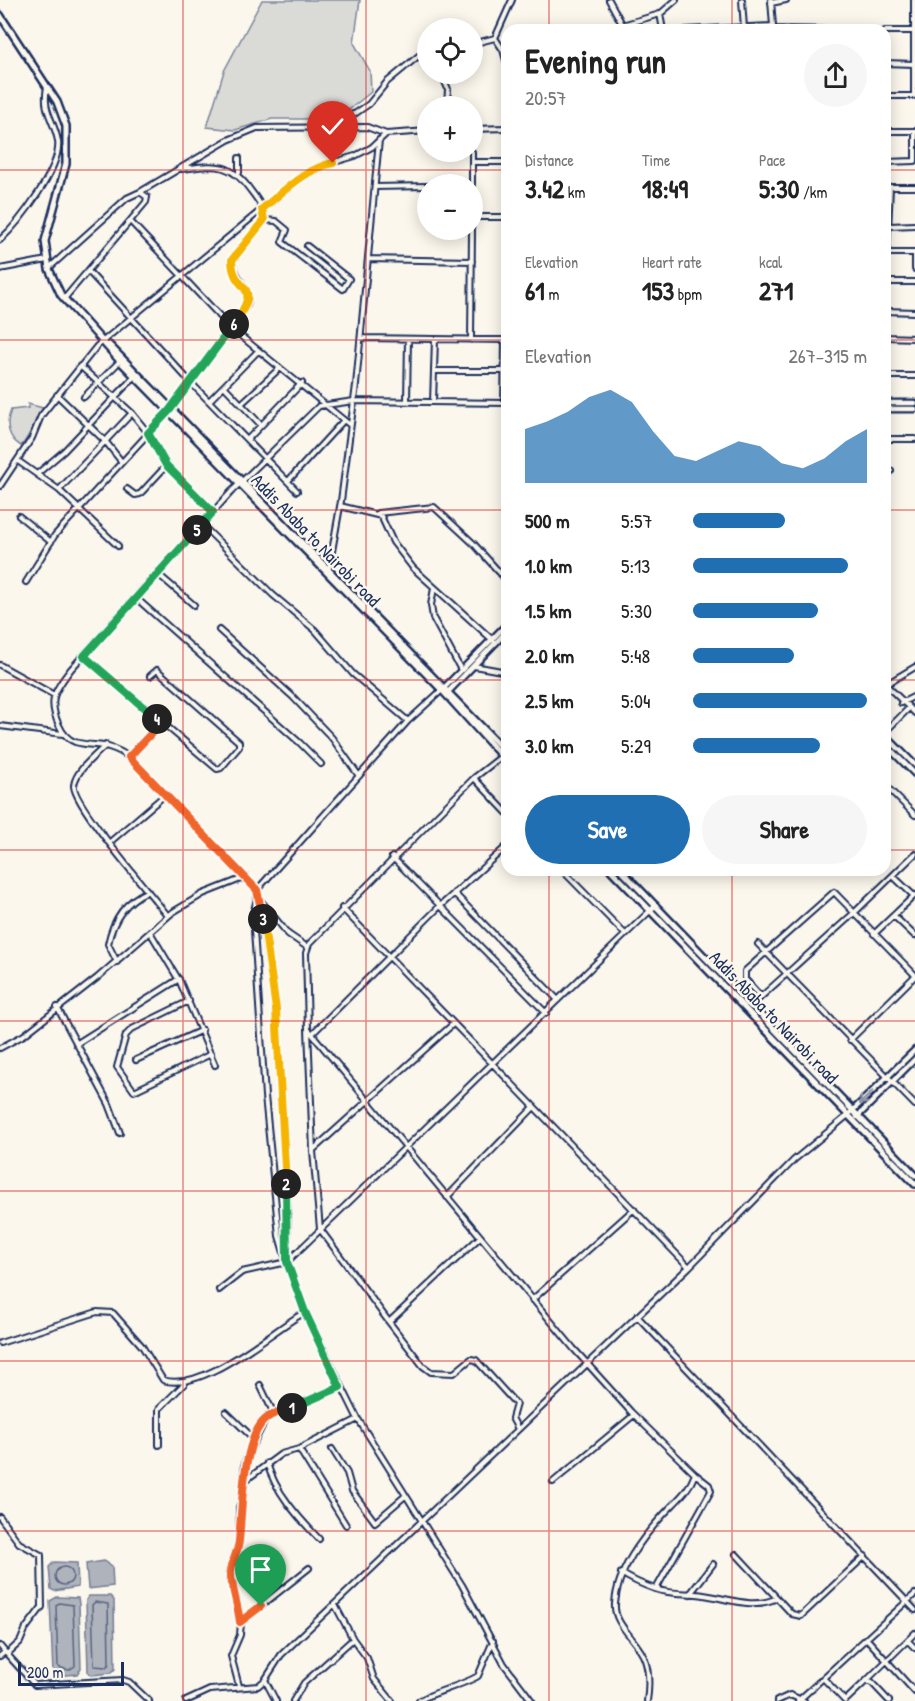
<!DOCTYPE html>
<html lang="en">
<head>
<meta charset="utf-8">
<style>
	body { margin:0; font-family:"Patrick Hand",sans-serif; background:#f6f6f6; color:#222; height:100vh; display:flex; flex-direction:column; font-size:22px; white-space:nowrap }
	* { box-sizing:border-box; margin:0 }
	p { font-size:20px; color:#767676 }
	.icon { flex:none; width:33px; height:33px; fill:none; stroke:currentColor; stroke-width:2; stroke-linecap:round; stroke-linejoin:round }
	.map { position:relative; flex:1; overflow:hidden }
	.panel { position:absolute; left:501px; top:24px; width:390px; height:852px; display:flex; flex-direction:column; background:#fff; border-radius:18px; box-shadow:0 3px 15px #0003 }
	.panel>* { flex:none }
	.controls { position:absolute; left:417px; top:18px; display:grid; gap:12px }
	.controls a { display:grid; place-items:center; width:66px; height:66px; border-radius:50%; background:#fff; box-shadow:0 3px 15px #0003; font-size:30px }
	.scale { position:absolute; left:18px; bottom:15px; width:106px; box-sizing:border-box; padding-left:6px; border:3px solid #1b2f5e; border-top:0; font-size:16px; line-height:21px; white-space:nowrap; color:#1b2f5e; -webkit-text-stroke:4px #fbf7ec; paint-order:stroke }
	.pin { position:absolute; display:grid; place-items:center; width:51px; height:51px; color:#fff; margin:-62px -26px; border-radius:50% 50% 50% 0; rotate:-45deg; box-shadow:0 0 6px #0007 }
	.pin .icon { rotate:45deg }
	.km { position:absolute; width:30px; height:30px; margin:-15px; border-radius:50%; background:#222; color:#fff; font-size:16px; line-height:30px; text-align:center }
	.round { display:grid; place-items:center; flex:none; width:63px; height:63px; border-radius:32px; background:#f6f6f6 }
	.summary { display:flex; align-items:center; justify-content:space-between; height:102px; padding:0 24px }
	h1 { font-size:33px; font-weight:800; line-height:45px }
	.figures { display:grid; grid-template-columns:repeat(3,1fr); gap:9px; height:102px; padding:6px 24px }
	.figures div { display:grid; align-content:center }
	.figures b { font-size:26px; font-weight:800 }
	.figures small { font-size:16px; font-weight:400 }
	.figures p { font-size:16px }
	.chart { height:168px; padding:12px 24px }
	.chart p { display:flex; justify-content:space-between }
	.chart svg { width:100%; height:108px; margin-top:6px; fill:#1f6fb2; opacity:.7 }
	.action { display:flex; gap:12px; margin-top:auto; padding:12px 24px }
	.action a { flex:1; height:69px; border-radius:36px; background:#1f6fb2; color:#fff; font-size:24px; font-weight:800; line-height:69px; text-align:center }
	.action a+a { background:#f6f6f6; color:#222 }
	ul { padding:0 24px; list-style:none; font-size:20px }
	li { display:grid; grid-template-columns:96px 72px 1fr; align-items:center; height:45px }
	li i { height:15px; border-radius:8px; background:#1f6fb2 }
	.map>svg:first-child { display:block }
	.green { fill:#dadad7; stroke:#7a849a; stroke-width:1.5 }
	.water { fill:#afb3bb; stroke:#747e96; stroke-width:1.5 }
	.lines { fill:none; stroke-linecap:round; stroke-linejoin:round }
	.shore { stroke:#566483; stroke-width:1.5 }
	.minor-casing { stroke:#1b2f5e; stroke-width:8 }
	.major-casing { stroke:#1b2f5e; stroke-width:9 }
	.highway-casing { stroke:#1b2f5e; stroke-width:10 }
	.minor { stroke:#fbf7ec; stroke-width:4 }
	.major { stroke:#fbf7ec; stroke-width:4.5 }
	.highway { stroke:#fbf7ec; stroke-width:5 }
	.oneway { stroke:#8b93a5 }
	.split-1-casing { stroke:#fff; stroke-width:12 }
	.split-2-casing { stroke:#fff; stroke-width:12 }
	.split-3-casing { stroke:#fff; stroke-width:12 }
	.split-4-casing { stroke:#fff; stroke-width:12 }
	.split-5-casing { stroke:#fff; stroke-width:12 }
	.split-6-casing { stroke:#fff; stroke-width:12 }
	.split-7-casing { stroke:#fff; stroke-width:12 }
	.split-1 { stroke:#f0652b; stroke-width:8 }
	.split-2 { stroke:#22a559; stroke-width:8 }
	.split-3 { stroke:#f5b400; stroke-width:8 }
	.split-4 { stroke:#f0652b; stroke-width:8 }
	.split-5 { stroke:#22a559; stroke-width:8 }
	.split-6 { stroke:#22a559; stroke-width:8 }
	.split-7 { stroke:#f5b400; stroke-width:8 }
	.grid { fill:none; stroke:#d62828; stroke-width:1.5; stroke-opacity:0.55 }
	.labels { text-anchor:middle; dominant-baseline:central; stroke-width:5; stroke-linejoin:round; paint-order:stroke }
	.street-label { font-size:18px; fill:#1b2f5e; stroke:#fbf7ec }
</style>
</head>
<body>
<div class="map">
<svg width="915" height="1701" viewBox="0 0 915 1701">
	<rect width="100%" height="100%" fill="#fbf7ec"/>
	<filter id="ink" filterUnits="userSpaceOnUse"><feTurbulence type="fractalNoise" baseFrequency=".0167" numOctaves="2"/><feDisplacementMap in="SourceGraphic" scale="12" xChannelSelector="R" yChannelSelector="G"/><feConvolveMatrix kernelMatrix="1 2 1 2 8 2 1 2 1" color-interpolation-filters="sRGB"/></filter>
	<g filter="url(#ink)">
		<path class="green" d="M262,0H360L354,43L370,71L371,92L345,113L316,119H272L235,130L207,127L224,71Z
			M28,404L43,408C34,420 32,434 21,446C8,438 5,424 11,410L28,408Z"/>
		<path class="water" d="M104,1561L112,1566L113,1586L88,1589L86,1564Z
			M54,1562L77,1563L78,1587L54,1591L51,1589L49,1567Z
			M89,1596H110L114,1600L115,1669L111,1673L92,1675L88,1672L86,1600Z
			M57,1597L78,1598L79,1604L81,1668L77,1674L57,1676L53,1673L50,1601Z"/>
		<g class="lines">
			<path class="shore" d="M55 1576a9 9 0 1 1 18 0a9 9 0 1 1-18 0Z
				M95,1602L108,1604L109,1664L106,1667L94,1666L92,1605Z
				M59,1603L73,1605L75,1666L69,1670L58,1667L56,1606Z"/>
			<defs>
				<path id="minor" d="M609,0L622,24
					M742,0L744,28
					M771,0L773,26
					M771,3L786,0
					M660,14L663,30
					M773,29L840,30
					M605,30L660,14L676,0
					M686,30L773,26
					M885,31H914
					M495,38L503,50L507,64
					M472,44L495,38L512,0
					M885,63L914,64
					M442,75L448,89L447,106
					M885,96H914
					M914,96V0
					M321,126L356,113L369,104L387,82L428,48
					M472,129L507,128
					M885,131H915
					M915,131V161
					M472,152V162
					M239,158V173
					M885,162L915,161
					M472,184V162H507
					M375,187L428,186
					M885,187H915
					M140,192L228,140L257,128L367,127L386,134
					M472,217H507
					M264,220L276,221L287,230L282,242L343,289L349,279L307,246
					M130,221L231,328L350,425
					M889,226L915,225
					M0,240C19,223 62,167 58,141C54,119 42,112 47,87
					M886,253H915
					M887,253L890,187
					M915,253V269
					M368,259L472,261
					M49,268L127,198L140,192L147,197L146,202L64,299
					M0,269L47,260
					M89,272L196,388L297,491
					M885,282H915
					M885,311L915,312
					M885,337L915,338
					M361,338L507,340
					M471,340L472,230
					M80,366L132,413L148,433L167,465L213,512
					M434,371H504
					M885,376H915
					M224,386L261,425
					M57,395L106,442L121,461
					M84,397L120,361
					M209,401L258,351
					M407,402L408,339
					M433,402L435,339
					M504,403L505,340
					M241,404L280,368
					M885,439H915
					M247,440L302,383
					M18,461L59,490L118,546
					M37,474L64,451L135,376
					M885,474L891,471
					M288,481L344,420
					M0,486L32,438L41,416L97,346L301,177L321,166L355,156L372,147L386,134L428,131
					M127,489L135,495L140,494L167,465
					M59,490L132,413
					M340,506L381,516L393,542L413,568L496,643
					M378,513L434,507L474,544L507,581
					M19,516L51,542
					M202,525L273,595L315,630L353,674L408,721
					M329,568L341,501L356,385L379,140
					M158,574L194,605
					M26,582L55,535L169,411L247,305C252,288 233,277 232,260L264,220C264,208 258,200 251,191C230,161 215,165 182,169
					M434,588L431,605L433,618L461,670
					M136,598L300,743L321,764
					M219,630L293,697L332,738L359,776
					M84,656L217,769L221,768L239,747V742L157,670L150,676
					M0,665L54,695
					M474,666L507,672
					M885,684L915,713
					M885,685L915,667
					M442,690L408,721L257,890L129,757C106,741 97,748 75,742C67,739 62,732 59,725C47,700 55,690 71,669L232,491L319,406L354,401L507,403
					M901,703L915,696
					M0,726L63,734
					M885,732L908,709
					M106,745C96,755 76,770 74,785C71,802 153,897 168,916
					M129,757L161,723
					M507,757L502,756L474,778L309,944L306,953L308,1029L312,1034L574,1349L631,1412L695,1474C689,1491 677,1500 665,1513C642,1538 617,1570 615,1604C613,1625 639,1641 645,1660C649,1672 649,1688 647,1701
					M474,778L507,813
					M885,785L915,815
					M110,842L166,794
					M392,857L546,1013
					M562,870L625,934
					M893,876L914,896
					M257,890L276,1009L288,1216L287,1262L305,1312L358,1419L462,1585L504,1664L532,1701
					M454,893L558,1000
					M258,894L253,915L265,1096L279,1236L285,1256
					M261,901L288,934L307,947
					M342,908L689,1267
					M894,916L915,936
					M150,932L180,982L215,1065
					M874,934L915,895
					M758,944L915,1105
					M117,962L108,944C113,919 125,901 148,891
					M761,997L745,979V971L834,892L915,975
					M189,1001L132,1029L126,1035L117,1067L134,1091L211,1054
					M752,1005L854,913L915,854
					M57,1007L109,1104L120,1133
					M308,1029L313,1151L320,1229L389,1322L479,1238
					M312,1034L439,907L507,846
					M850,1040L915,976
					M76,1044L179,979
					M0,1048L24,1035L97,978L173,912L203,894L246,877
					M136,1060L202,1030
					M313,1150L452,1025
					M447,1197L534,1107
					M219,1290L242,1272L287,1262L656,905
					M532,1300L634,1209
					M637,1316L915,1610
					M389,1322L423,1366L431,1372L454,1373L471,1359L476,1360L516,1404L512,1418L518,1429
					M0,1343L97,1312L113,1313L142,1346L163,1380C203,1393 270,1332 305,1312
					M260,1385L274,1414
					M226,1412L254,1439
					M159,1445V1409L184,1384
					M299,1449L346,1525
					M332,1449L347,1473L352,1491L375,1522L405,1496
					M267,1463C275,1492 299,1518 319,1539
					M246,1480L281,1454L299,1449L358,1419
					M553,1482L634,1415
					M0,1517L19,1543L41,1555L42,1607L26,1628L20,1642L7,1654
					M736,1554L792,1614L801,1616L865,1556
					M621,1573C632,1580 643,1585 655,1589C669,1594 681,1593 696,1594C723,1596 751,1611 777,1598
					M656,1589L711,1491L709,1485L695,1474
					M690,1594L713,1564
					M241,1622L309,1568
					M353,1639L367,1658L374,1679L392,1701
					M867,1639L915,1692
					M908,1641L915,1648
					M0,1646L5,1652
					M0,1656L5,1652L35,1685L123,1680L129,1682L149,1701
					M824,1679L845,1701L866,1681L872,1683L889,1701
					M866,1681L915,1633
					M239,1686L231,1656L240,1635L241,1622L230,1574L239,1542V1507L244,1493V1466L248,1454L267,1417L340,1387
					M186,1701L210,1690L258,1686L265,1680
					M276,1701L265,1680L281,1655L689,1267L794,1160L847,1116
					M293,1701L304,1683L353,1639L335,1605
					M419,1701C423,1696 466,1684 478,1676L493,1641
					M777,1701L790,1695L804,1701
					M798,1701L915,1594"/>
				<path id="major" d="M885,403H915
					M885,409H915
					M442,690L507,624
					M447,693L507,631
					M885,735L915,765
					M885,744L915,774
					M847,1116L915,1050
					M857,1117L915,1059"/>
				<path id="highway" d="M0,15L57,102L66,126V164L45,241L49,269L61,295L120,361L442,690L507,762
					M109,345L507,753
					M611,870L915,1184
					M621,870L915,1175"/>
			</defs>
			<use href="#minor" class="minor-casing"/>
			<use href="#major" class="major-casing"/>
			<use href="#highway" class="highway-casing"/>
			<use href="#minor" class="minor"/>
			<use href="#major" class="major"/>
			<use href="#highway" class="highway"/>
		</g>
		<defs><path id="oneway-shaft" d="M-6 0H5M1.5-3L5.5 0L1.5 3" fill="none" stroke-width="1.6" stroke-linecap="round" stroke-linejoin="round" transform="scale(1.5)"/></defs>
		<use class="oneway" href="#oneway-shaft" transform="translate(866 1098) rotate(135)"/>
	</g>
	<g class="lines" filter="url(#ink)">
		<defs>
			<path id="split-1" d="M261,1606L240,1622C238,1606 233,1592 231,1577C229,1565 238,1553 239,1541C242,1512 242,1436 267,1418C274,1412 284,1411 292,1408"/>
			<path id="split-2" d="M286,1184L287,1262L305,1312L340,1387L292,1408"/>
			<path id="split-3" d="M263,919L276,1009L286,1184"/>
			<path id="split-4" d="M157,719L161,723L129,757L257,890L263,919"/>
			<path id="split-5" d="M157,719L84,656L197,530"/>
			<path id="split-6" d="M197,530L213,512L166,465L148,433L169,411L234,324"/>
			<path id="split-7" d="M234,324C265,279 233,296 232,260L264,220L262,209C284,191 305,169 333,163"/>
		</defs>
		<use href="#split-1" class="split-1-casing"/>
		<use href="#split-2" class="split-2-casing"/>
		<use href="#split-3" class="split-3-casing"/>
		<use href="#split-4" class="split-4-casing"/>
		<use href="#split-5" class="split-5-casing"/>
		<use href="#split-6" class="split-6-casing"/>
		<use href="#split-7" class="split-7-casing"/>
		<use href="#split-1" class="split-1"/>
		<use href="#split-2" class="split-2"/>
		<use href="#split-3" class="split-3"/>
		<use href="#split-4" class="split-4"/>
		<use href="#split-5" class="split-5"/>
		<use href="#split-6" class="split-6"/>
		<use href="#split-7" class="split-7"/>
	</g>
	<path class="grid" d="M183,0V1701M366,0V1701M549,0V30M732,0V30M0,170H507M885,170H915M0,340H507M885,340H915M0,510H507M885,510H915M0,680H507M885,680H915M0,850H507M885,850H915M549,870V1701M732,870V1701M0,1021H915M0,1191H915M0,1361H915M0,1531H915"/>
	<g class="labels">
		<g class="street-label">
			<text transform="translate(316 540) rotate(46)">Addis Ababa to Nairobi road</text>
			<text transform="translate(774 1017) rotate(46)">Addis Ababa to Nairobi road</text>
		</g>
	</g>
</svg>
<div class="controls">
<a><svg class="icon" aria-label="locate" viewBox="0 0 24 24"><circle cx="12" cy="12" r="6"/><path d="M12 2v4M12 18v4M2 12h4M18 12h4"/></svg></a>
<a>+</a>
<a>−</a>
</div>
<div class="scale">200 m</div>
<div class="pin" style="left:261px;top:1606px;background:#1e9e55"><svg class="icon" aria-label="arrive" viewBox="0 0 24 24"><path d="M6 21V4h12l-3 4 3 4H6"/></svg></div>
<div class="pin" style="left:333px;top:163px;background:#d93025"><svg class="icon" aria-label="check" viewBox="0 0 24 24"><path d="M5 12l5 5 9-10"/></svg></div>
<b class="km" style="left:292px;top:1408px">1</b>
<b class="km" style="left:286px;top:1184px">2</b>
<b class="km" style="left:263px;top:919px">3</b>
<b class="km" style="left:157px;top:719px">4</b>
<b class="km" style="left:197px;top:530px">5</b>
<b class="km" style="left:234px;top:324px">6</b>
<section class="panel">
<div class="summary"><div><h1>Evening run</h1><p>20:57</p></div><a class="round"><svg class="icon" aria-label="share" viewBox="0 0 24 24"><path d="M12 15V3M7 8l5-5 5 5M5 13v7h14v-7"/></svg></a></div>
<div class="figures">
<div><p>Distance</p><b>3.42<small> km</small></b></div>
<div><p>Time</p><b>18:49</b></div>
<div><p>Pace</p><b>5:30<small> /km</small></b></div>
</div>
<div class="figures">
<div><p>Elevation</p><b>61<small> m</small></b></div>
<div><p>Heart rate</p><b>153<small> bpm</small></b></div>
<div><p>kcal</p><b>271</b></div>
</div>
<div class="chart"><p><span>Elevation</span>267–315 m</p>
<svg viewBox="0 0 160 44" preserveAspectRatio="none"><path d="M0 44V22L10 19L20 15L30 9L40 6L50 11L60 23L70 33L80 35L90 31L100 27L110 29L120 36L130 38L140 34L150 27L160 22V44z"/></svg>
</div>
<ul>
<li><b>500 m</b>5:57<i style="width:53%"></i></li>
<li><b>1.0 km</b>5:13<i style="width:89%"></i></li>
<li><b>1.5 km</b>5:30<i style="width:72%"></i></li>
<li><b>2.0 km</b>5:48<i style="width:58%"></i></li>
<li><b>2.5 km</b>5:04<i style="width:100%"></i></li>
<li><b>3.0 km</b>5:29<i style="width:73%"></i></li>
</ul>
<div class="action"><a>Save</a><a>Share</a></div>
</section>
</div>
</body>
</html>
